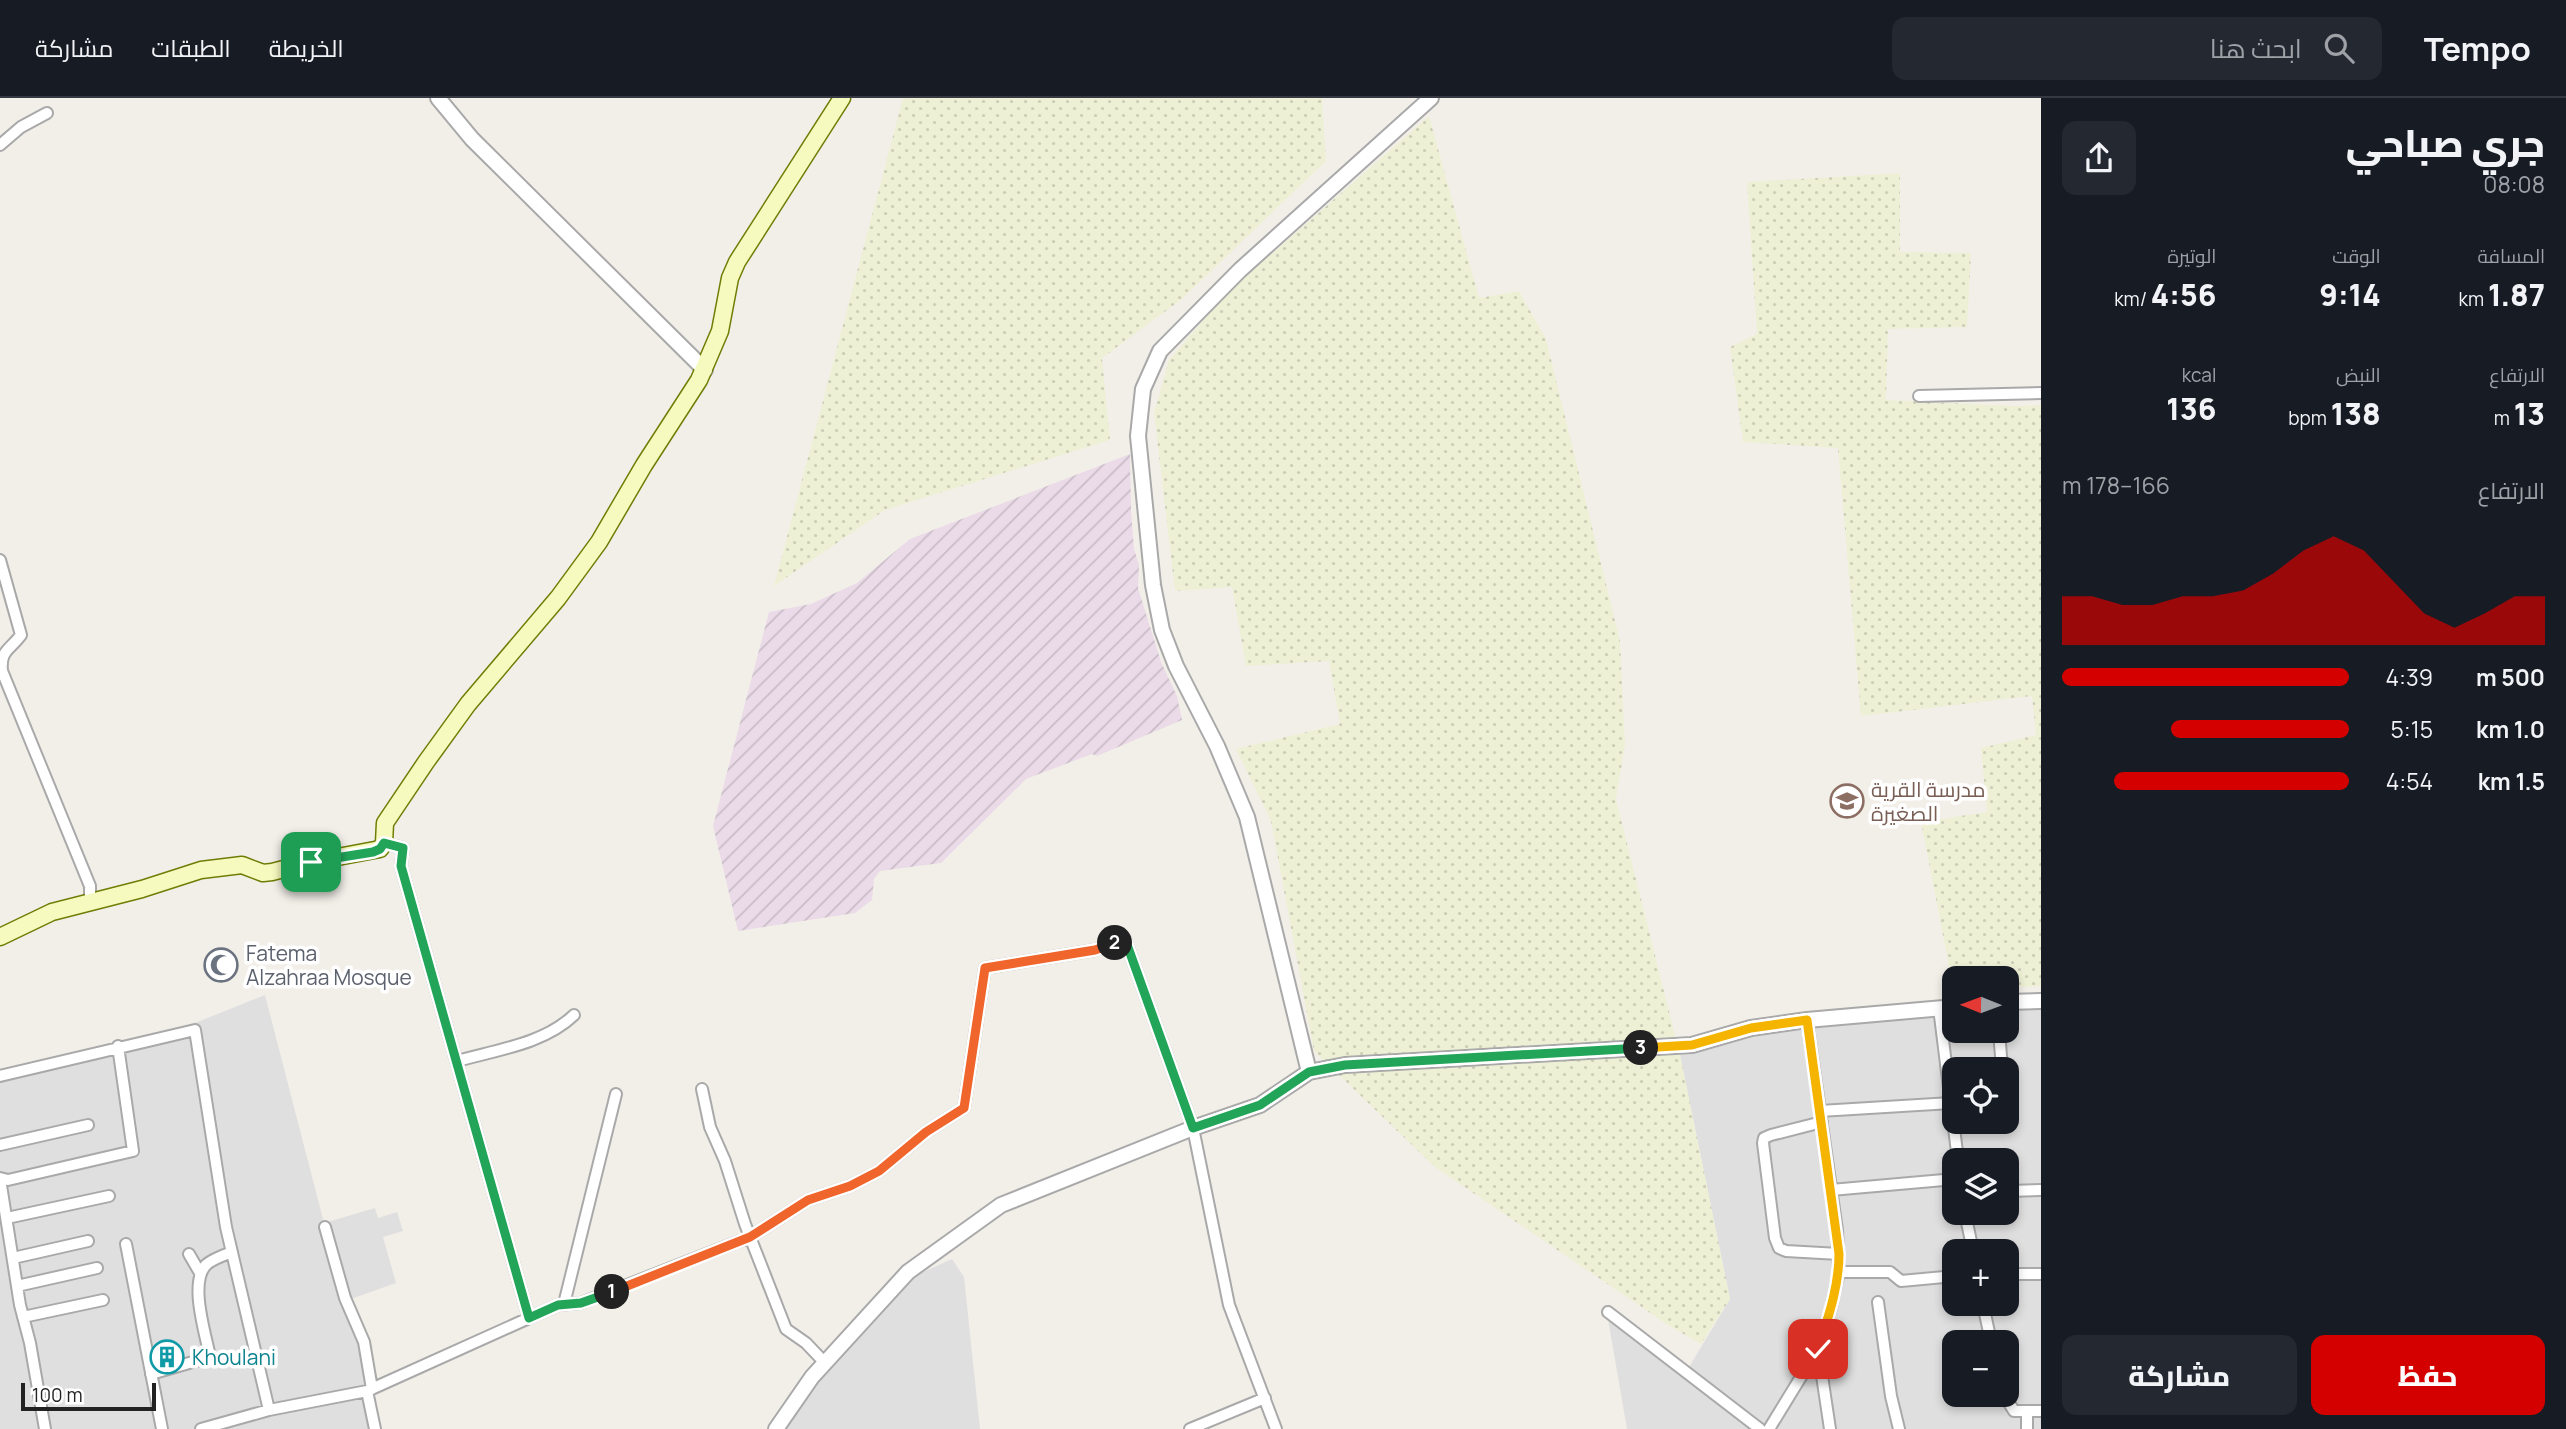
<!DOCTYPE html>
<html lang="ar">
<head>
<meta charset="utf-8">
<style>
	body { margin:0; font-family:Manrope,Cairo,sans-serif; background:#242831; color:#f1f3f6; direction:rtl; height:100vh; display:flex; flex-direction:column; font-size:26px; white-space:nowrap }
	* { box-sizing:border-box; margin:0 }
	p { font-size:23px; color:#9ea1a6 }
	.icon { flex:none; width:38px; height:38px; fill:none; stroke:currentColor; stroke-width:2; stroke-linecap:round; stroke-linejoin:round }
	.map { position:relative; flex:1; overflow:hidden; direction:ltr }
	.panel { display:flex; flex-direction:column; background:#171b24; width:525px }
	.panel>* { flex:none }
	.needle { width:46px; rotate:271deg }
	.tools { position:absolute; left:1942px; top:868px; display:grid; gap:14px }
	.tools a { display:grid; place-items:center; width:77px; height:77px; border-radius:14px; background:#171b24; box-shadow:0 4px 10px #0003; font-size:35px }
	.scale { position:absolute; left:21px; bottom:18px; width:135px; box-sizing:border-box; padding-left:7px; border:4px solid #222; border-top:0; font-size:19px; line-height:24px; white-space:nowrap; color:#222; -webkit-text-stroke:5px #fff; paint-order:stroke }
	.pin { position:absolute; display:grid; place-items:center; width:60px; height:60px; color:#fff; margin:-30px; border-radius:14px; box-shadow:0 4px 10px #0006 }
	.km { position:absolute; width:35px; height:35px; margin:-18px; border-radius:50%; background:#222; color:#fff; font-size:19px; line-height:35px; text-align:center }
	.round { display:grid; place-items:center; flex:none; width:74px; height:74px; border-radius:14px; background:#242831 }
	.summary { display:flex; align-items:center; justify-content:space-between; height:119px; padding:0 21px }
	h1 { font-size:38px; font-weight:800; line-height:52px }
	.metrics { display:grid; grid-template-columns:repeat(3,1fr); gap:10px; height:119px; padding:7px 21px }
	.metrics div { display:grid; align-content:center }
	.metrics b { font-size:30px; font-weight:800 }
	.metrics small { font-size:19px; font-weight:400 }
	.metrics p { font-size:19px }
	.chart { height:196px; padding:14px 21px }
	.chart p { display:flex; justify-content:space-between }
	.chart svg { width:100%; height:126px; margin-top:7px; fill:#d40000; opacity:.7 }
	.primary-button { display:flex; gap:14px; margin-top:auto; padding:14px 21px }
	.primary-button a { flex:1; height:80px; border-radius:14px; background:#d40000; color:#fff; font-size:28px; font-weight:800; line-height:80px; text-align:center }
	.primary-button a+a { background:#242831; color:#f1f3f6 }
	ul { padding:0 21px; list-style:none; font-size:23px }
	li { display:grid; grid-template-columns:112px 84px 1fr; align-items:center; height:52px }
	li i { height:18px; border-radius:9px; background:#d40000 }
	header { display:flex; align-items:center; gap:42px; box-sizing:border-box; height:98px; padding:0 35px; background:#171b24; border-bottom:2px solid #363941 }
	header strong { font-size:33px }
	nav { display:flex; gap:38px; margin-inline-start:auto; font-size:24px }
	.search { width:490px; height:63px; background:#242831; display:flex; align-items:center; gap:18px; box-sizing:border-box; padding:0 24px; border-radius:14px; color:#9ea1a6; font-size:26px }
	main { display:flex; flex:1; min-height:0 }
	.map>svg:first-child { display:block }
	.residential { fill:#e0dfdf; fill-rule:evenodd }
	.industrial { fill:url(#industrial-furrows) }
	.farmland { fill:url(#farmland-dots) }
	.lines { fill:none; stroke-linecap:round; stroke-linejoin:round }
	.minor-casing { stroke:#a9a9a9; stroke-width:14 }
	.tertiary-casing { stroke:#a9a9a9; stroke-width:18 }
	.secondary-casing { stroke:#707d05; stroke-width:19 }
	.minor { stroke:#fff; stroke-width:10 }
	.tertiary { stroke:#fff; stroke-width:14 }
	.secondary { stroke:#f7fabf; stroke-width:16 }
	.split-1-casing { stroke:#fff; stroke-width:14 }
	.split-2-casing { stroke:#fff; stroke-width:14 }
	.split-3-casing { stroke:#fff; stroke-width:14 }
	.split-4-casing { stroke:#fff; stroke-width:14 }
	.split-1 { stroke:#22a559; stroke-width:9 }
	.split-2 { stroke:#f0652b; stroke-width:9 }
	.split-3 { stroke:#22a559; stroke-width:9 }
	.split-4 { stroke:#f5b400; stroke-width:9 }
	.labels { text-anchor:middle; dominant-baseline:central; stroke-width:7; stroke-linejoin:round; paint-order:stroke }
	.education-label { font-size:21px; fill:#785e54; stroke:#fff; text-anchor:start }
	.worship-label { font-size:21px; fill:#5b616d; stroke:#fff; text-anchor:start }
	.culture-label { font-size:21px; fill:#0d838f; stroke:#fff; text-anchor:start }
</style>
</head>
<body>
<header>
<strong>Tempo</strong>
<div class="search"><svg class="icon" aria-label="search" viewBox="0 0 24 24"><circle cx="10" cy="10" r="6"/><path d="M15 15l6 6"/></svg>ابحث هنا</div>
<nav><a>الخريطة</a><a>الطبقات</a><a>مشاركة</a></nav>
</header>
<main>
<section class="panel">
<div class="summary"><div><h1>جري صباحي</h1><p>08:08</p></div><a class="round"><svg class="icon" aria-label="share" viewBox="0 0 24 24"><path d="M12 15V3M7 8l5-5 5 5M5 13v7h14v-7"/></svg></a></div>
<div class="metrics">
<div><p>المسافة</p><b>1.87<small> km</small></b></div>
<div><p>الوقت</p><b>9:14</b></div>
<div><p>الوتيرة</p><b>4:56<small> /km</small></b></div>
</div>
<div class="metrics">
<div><p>الارتفاع</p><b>13<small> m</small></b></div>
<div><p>النبض</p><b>138<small> bpm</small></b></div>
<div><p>kcal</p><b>136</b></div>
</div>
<div class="chart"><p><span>الارتفاع</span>166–178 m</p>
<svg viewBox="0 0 160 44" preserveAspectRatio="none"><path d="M0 44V27L10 27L20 30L30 30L40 27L50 27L60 25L70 19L80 11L90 6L100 11L110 22L120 33L130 38L140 33L150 27L160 27V44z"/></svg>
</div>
<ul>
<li><b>500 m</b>4:39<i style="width:100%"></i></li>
<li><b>1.0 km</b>5:15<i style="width:62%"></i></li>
<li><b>1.5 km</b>4:54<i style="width:82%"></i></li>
</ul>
<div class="primary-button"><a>حفظ</a><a>مشاركة</a></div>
</section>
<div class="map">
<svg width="2041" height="1331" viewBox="0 0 2041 1331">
	<defs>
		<pattern id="industrial-furrows" width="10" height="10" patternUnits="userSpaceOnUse" patternTransform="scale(1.75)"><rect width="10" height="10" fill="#ebdbe8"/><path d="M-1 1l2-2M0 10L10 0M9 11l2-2" fill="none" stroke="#c9bcc7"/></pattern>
		<pattern id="farmland-dots" width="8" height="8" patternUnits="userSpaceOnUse" patternTransform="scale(1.75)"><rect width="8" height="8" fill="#eef0d5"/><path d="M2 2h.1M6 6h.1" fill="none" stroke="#ccceb7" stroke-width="1.8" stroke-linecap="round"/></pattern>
	</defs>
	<rect width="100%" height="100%" fill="#f2efe9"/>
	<path class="residential" d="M265,897L324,1125L375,1110L378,1120L397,1114L403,1133L383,1139L396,1185L348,1202L367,1243L380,1331H0V978L170,935Z
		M2041,901V1331H1627L1608,1221L1683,1279L1730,1201L1680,957L1689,945L1955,908V933H2007V904ZM1955,971H2007V1024H1955ZM1955,1062H2007V1115H1955ZM1955,1153H2007V1206H1955ZM1955,1244H2007V1297H1955Z
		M952,1161L964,1179L980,1331H786L848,1241L894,1196L921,1175Z"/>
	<path class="industrial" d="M1130,356L1131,412L1134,451L1139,467L1138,490L1161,564L1177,598L1182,622L1097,658L1092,656L1026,681L941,765L880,773L874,781L872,802L855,815L738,833L713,728L769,514L811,506L857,485L910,441Z"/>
	<path class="farmland" d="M903,0H1322L1326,63L1182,201L1102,260L1110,342L885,412L774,488Z
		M1429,18L1479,200L1519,193L1546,241L1620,543L1625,647L1616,701L1680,957L1730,1201L1701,1246L1668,1227L1435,1069L1314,953L1271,723L1236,651L1340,626L1329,563L1246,568L1232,489L1175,493L1154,315L1169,262L1226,196Z
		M1900,75V154L1971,155L1967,229L1888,231L1886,302L2016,308L2041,307V888L2007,890V880H1955L1954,894L1921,724L1987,714L1981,650L2036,637L2032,598L1861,618L1838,350L1743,344L1730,249L1757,236L1747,84Z"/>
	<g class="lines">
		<defs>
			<path id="minor" d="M0,47L21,29L47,15
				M1919,298L2041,295
				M0,462L21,537C10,552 0,552 2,573L90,788V804
				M1939,910L1958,1062
				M1999,933L2002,971
				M457,963C496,952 544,946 574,917
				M0,978L195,932L226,1129L269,1312
				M702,991L710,1029L725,1063L745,1126L786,1231L806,1245L825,1265
				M1820,1013L1951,1005
				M1822,1024L1771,1037L1764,1040L1763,1045L1775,1140L1779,1150L1786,1153L1839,1156
				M0,1047L88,1027
				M0,1080L8,1082L133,1053L118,948
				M0,1081L20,1207L30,1245L45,1331
				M1831,1092L1955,1081
				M2007,1093L2041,1092
				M1965,1115L1973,1153
				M7,1120L109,1098
				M325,1129L345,1200L364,1244L372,1291
				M126,1146L162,1331
				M189,1156L200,1175
				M13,1160L88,1143
				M1839,1174H1890L1901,1183L1955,1178
				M2007,1176H2041
				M17,1188L97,1170
				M1878,1204L1891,1298L1899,1331
				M564,1206L616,996
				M1983,1206L1991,1244
				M1608,1214L1760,1331
				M23,1219L103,1202
				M529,1220L558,1207L581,1205L750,1139L808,1102L850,1088L879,1073L926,1034L964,1010L985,870L1095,852L1125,841L1193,1030L1229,1207L1276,1331
				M1818,1251L1830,1331
				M151,1276L210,1259C206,1237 188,1183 207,1166C213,1161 224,1157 232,1154
				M367,1293L375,1331
				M2004,1297L2014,1313H2041
				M2027,1313V1331
				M201,1331L269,1312L367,1293L529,1220L401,768L403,750L384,745
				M1190,1331L1265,1300
				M1769,1331L1818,1251L1831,1210L1839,1174L1837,1132L1807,922"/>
			<path id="tertiary" d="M438,0L472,41L705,272
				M2007,904L2041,903
				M1309,974L1247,719L1217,648L1176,568L1162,532L1153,487L1138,338L1143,291L1160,253L1240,172L1431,0
				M776,1331L812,1279L908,1174L1001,1107L1193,1030L1260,1007L1309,974L1345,967L1692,947L1751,930L1807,922L1955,909"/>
			<path id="secondary" d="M0,839L52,814L142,791L201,772L242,767L263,775L272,774L311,764L380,751L384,745L385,725L426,664L468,606L558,500L599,444L644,367L699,282L720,233L730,180L737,164L842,0"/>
		</defs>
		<use href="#minor" class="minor-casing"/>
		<use href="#tertiary" class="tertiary-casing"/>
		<use href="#secondary" class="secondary-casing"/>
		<use href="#minor" class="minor"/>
		<use href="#tertiary" class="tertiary"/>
		<use href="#secondary" class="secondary"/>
	</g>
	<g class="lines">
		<defs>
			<path id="split-1" d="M311,764L373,754L380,751L384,745L403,750L401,768L529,1220L558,1207L581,1205L612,1194"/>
			<path id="split-2" d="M612,1194L750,1139L808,1102L850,1088L879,1073L926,1034L964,1010L985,870L1095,852L1115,845"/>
			<path id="split-3" d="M1115,845L1125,841L1193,1030L1260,1007L1309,974L1345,967L1641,950"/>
			<path id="split-4" d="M1641,950L1692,947L1751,930L1807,922L1839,1156C1839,1189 1828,1220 1818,1251"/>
		</defs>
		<use href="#split-1" class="split-1-casing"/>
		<use href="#split-2" class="split-2-casing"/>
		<use href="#split-3" class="split-3-casing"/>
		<use href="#split-4" class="split-4-casing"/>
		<use href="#split-1" class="split-1"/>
		<use href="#split-2" class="split-2"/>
		<use href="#split-3" class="split-3"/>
		<use href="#split-4" class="split-4"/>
	</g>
	<defs>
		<symbol id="school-ring" viewBox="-11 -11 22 22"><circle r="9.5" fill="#fff" stroke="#8d6e63" stroke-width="1.5"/><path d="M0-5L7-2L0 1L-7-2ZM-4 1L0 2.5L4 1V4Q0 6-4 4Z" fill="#8d6e63"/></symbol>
		<symbol id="mosque-ring" viewBox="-11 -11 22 22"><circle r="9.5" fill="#fff" stroke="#6b7280" stroke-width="1.5"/><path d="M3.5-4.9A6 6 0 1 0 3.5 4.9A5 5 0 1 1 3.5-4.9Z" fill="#6b7280"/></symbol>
		<symbol id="building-ring" viewBox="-11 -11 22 22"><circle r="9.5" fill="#fff" stroke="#0f9aa8" stroke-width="1.5"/><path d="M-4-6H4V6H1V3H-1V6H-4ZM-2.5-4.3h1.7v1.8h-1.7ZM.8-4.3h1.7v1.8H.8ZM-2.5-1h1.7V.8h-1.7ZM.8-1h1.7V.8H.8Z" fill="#0f9aa8"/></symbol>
	</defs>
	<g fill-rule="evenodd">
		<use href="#school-ring" x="1828" y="684" width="38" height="38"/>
		<use href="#mosque-ring" x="202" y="848" width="38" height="38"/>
		<use href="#building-ring" x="148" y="1240" width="38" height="38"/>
	</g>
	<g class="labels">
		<g class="education-label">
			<text x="1871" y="691">مدرسة القرية<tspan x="1871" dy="24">الصغيرة</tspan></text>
		</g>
		<g class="worship-label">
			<text x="246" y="855">Fatema<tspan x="246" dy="24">Alzahraa Mosque</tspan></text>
		</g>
		<g class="culture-label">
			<text x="192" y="1259">Khoulani</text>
		</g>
	</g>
</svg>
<div class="tools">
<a><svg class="needle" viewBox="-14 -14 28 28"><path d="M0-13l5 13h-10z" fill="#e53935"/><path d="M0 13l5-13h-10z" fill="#9ea1a6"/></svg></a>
<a><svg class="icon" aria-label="locate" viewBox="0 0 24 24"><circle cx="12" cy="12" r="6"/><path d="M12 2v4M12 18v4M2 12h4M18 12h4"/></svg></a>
<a><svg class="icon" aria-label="layers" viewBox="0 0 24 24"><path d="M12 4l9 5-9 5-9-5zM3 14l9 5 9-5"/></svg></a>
<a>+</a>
<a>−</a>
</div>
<div class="scale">100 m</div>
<div class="pin" style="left:311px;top:764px;background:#1e9e55"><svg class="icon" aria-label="arrive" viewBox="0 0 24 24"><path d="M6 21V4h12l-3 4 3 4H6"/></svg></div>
<div class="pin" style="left:1818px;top:1251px;background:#d93025"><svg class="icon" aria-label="check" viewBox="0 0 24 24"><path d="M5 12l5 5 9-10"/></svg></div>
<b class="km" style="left:612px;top:1194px">1</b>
<b class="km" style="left:1115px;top:845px">2</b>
<b class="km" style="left:1641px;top:950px">3</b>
</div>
</main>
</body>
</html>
